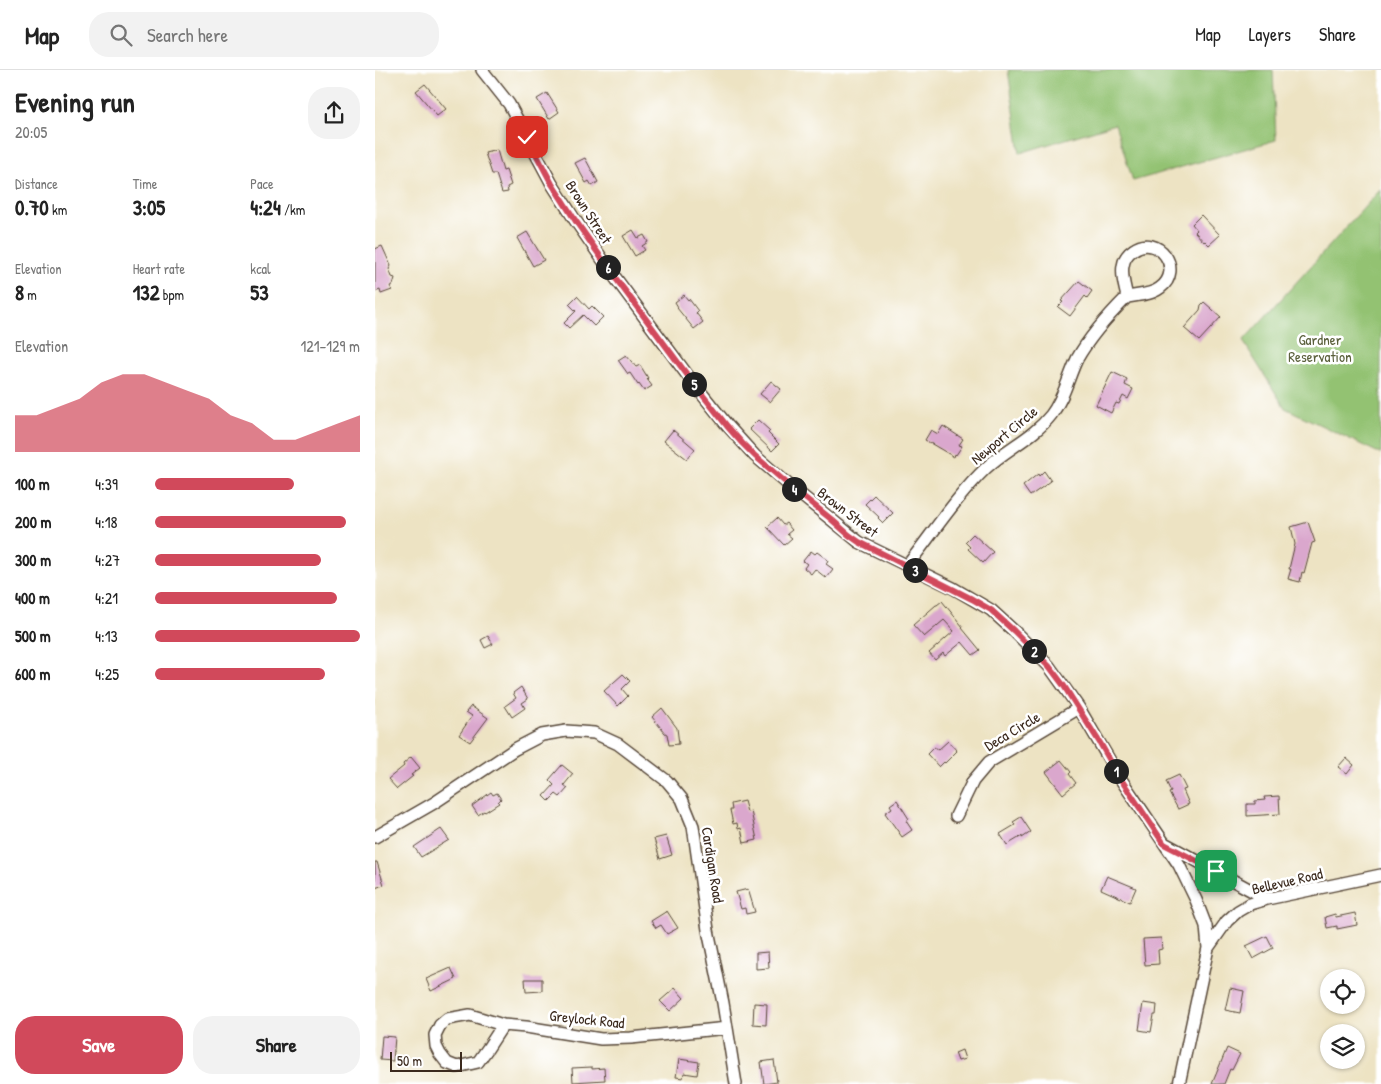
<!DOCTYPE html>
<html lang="en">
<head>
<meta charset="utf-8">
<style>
	body { margin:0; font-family:"Patrick Hand",sans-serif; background:#f2f2f2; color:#222; height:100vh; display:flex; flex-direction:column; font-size:19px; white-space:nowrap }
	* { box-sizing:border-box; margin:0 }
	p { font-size:16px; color:#767676 }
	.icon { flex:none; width:28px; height:28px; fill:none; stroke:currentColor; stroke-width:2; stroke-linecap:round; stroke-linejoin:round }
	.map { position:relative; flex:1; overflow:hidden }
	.drawer { display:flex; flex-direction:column; background:#fff; width:375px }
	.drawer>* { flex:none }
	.buttons { position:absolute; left:945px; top:899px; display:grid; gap:10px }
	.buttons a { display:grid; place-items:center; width:45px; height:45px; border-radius:50%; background:#fff; box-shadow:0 1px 4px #0004; font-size:25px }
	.scale { position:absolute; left:15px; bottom:12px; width:72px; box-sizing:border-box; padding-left:5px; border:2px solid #3b2a1e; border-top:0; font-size:14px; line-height:18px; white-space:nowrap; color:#3b2a1e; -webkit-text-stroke:4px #fff; paint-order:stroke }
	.pin { position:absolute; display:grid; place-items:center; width:42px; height:42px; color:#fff; margin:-21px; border-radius:10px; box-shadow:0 2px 8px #0006 }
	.km { position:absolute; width:25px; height:25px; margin:-12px; border-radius:50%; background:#222; color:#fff; font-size:14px; line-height:25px; text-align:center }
	.round { display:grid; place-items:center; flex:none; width:52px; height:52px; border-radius:20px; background:#f2f2f2 }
	.headline { display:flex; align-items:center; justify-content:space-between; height:85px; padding:0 15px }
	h1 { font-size:28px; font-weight:700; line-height:38px }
	.figures { display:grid; grid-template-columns:repeat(3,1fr); gap:8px; height:85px; padding:5px 15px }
	.figures div { display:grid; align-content:center }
	.figures b { font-size:21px; font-weight:700 }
	.figures small { font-size:14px; font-weight:400 }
	.figures p { font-size:14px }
	.chart { height:140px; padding:10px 15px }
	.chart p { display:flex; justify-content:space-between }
	.chart svg { width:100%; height:90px; margin-top:5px; fill:#d1495b; opacity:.7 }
	.primary-button { display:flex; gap:10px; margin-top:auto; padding:10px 15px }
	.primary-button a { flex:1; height:58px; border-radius:20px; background:#d1495b; color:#fff; font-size:20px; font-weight:700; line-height:58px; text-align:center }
	.primary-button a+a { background:#f2f2f2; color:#222 }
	ul { padding:0 15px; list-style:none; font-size:16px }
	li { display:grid; grid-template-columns:80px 60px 1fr; align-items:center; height:38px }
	li i { height:12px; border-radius:6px; background:#d1495b }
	header { display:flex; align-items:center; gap:30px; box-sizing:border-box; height:70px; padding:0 25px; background:#fff; border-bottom:1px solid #e0e0e0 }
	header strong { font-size:24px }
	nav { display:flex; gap:28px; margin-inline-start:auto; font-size:18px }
	.search { width:350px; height:45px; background:#f2f2f2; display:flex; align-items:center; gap:12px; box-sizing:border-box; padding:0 18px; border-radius:20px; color:#767676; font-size:19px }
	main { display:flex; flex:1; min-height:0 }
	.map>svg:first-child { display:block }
	.green { fill:#93c272; stroke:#677648 }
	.building { fill:#daa7cd }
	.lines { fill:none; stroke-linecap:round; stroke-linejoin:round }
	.minor-casing { stroke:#564637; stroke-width:14 }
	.minor { stroke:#fff; stroke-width:11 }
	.route-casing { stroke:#fff; stroke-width:10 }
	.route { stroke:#d1495b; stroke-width:6 }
	.labels { text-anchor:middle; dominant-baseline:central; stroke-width:5; stroke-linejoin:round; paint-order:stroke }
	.street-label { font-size:15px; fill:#3b2a1e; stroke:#fff }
	.park-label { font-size:15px; fill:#5a5f3b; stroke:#fff }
</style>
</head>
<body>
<header>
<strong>Map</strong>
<div class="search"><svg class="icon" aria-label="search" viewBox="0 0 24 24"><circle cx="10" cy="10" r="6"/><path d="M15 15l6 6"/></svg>Search here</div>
<nav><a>Map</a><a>Layers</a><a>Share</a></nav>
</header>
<main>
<section class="drawer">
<div class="headline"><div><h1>Evening run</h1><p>20:05</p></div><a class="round"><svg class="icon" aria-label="share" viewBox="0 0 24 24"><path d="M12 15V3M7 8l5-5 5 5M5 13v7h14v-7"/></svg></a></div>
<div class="figures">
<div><p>Distance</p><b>0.70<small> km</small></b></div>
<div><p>Time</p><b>3:05</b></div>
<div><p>Pace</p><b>4:24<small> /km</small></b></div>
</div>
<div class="figures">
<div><p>Elevation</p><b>8<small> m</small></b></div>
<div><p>Heart rate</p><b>132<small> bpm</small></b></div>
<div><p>kcal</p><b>53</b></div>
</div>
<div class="chart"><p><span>Elevation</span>121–129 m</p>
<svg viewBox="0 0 160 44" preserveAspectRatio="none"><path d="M0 44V26L10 26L20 22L30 18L40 10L50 6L60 6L70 10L80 14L90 18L100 26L110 30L120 38L130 38L140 34L150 30L160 26V44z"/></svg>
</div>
<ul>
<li><b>100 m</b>4:39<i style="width:68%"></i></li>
<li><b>200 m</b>4:18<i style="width:93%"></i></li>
<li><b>300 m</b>4:27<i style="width:81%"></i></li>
<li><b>400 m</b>4:21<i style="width:89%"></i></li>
<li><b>500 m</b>4:13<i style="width:100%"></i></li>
<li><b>600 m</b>4:25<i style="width:83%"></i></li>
</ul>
<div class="primary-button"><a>Save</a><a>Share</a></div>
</section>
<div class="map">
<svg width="1006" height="1014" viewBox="0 0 1006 1014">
	<rect width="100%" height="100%" fill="#fff"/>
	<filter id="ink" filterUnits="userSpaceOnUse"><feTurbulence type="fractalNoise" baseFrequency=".02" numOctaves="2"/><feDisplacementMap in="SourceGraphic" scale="10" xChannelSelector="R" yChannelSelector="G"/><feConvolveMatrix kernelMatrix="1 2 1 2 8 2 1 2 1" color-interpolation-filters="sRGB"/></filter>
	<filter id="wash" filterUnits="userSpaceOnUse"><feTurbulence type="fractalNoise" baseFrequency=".0096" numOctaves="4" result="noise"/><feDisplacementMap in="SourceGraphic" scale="20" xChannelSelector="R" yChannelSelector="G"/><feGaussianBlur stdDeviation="1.12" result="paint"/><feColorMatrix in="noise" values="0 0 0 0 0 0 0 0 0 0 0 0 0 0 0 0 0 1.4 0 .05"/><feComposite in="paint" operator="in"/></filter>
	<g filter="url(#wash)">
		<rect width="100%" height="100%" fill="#ede3c3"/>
		<path class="green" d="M633,0H898L901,70L758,111L740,54L645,83Z
			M1006,119V384L910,338L868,271Z"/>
		<g id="blocks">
			<path class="building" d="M50,14L71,39L62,46L41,21Z
				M172,23L184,42L174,49L162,29Z
				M122,80L128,101L131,100L136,115L132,117L133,122L127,123L121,104H117L110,83Z
				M210,88L223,112L217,116L214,111L211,113L200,93Z
				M826,145L845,165L834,175L830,171L829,172L820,162L822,160L817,154Z
				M258,160L263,168L269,165L273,172L267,176L270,180L260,186L248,166Z
				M152,162L169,190L158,196L142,168Z
				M7,176L16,196L14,199L17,207L20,208L18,215L15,216L17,220L6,224L5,220L0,222V179Z
				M704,211L717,221L712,228L710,226L695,246L683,237L688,232L686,231Z
				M309,225L313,230L314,229L323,241L321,243L328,252L319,259L302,238L303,237L300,232Z
				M202,226L214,239L217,236L228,247L219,256L208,245L194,258L189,253L201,241L194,234Z
				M829,232L846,247L824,271L809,258L825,240L826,235Z
				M251,285L261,297L265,295L273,308L272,309L277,316L269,321L264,314L263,315L255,303L253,304L243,290Z
				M737,302L752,309L750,315L758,319L753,329L748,326L744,334L741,333L736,343L721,335Z
				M396,311L406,319L395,332L385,324Z
				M383,350L395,361L393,363L404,374L397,381L374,359Z
				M568,356L588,369L584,375L587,376L581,385L580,384L579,387L550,370L556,360L563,364Z
				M298,360L320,379L312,389L289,371Z
				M669,401L676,411L655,426L648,416L663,404L664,406Z
				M499,425L518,443L508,453L503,448L504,447L490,434Z
				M402,448L408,455L411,453L417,460L412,464L417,468L409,475L392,457Z
				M933,452L940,472L937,473L929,503L927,502L925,512L913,509L916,499H914L920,474L916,457Z
				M598,464L618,482L608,493L593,479L595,477L590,472Z
				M436,481L440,484L442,482L453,490L451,494L458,499L451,508L440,499L436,504L429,498L432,494L428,491Z
				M567,531L588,557L587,558L605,580L598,585L587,572L570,586L568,583L560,590L554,583L579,561L569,550L549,567L538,555L561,535H562Z
				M113,566L118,574L110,578L106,570Z
				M248,604L255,611L247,619L253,626L243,636L229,621Z
				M146,617L153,629L147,633L150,638L137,647L130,636L141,628L138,623Z
				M96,636L113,648L95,672L84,665L97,646L91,642Z
				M287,638L302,658L304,674L294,675L292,664L290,663L277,647Z
				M573,671L582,681L570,693L569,692L564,697L552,684L559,677L563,680Z
				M36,687L45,698L36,705L38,706L22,719L13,709L29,696L28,694Z
				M971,688L979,695L972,704L963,697Z
				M686,690L696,702L694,704L701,713L688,724L671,702Z
				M187,695L198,704L189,715L193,718L185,727L181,724L174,731L169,726L179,715L174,710Z
				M804,705L811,719L808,720L814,734L803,739L794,723L796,722L791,711Z
				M116,722L118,725L122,723L126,729L123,732L124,733L110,742L109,741L103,745L97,736Z
				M904,726L905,744L872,746V734H880V731L890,730L889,727Z
				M522,730L534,749L531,751L537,760L527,767L510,743L517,738L515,735Z
				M369,731L372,742L376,741L382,770L369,773L366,758L363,759L362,753L358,754L355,740H357L356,734Z
				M646,747L656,762L647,768V766L632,775L625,764L640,755L638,752Z
				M66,759L74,770L46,787L39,777Z
				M291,766L297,785L285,789L279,769Z
				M0,792H2L9,815L0,818Z
				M732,806L761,818L755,832L726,819Z
				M373,819L380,842L371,844L370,838L366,839L361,822Z
				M292,841L303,858L292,864L286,855L281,858L276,851Z
				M980,843L982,855L962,859V856L952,858L950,847L960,844L961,847Z
				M892,866L898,878L878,889L871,876Z
				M786,868L787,879L783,880L784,894L770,895L768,869Z
				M393,882L394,898L381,899V883Z
				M76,898L81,909L56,921L51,909Z
				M150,909H167V921L151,922Z
				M300,918L309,928L295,941L285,931Z
				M855,918L869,921L865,943L850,940Z
				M379,933L392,934L391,955L378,954Z
				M768,933L782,935L781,945H779L776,962L764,960Z
				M7,966L20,967L18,991L5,990Z
				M852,978L865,984L857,1000L855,999L849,1014H837Z
				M587,980L590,989L583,991L580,983Z
				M304,989L324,992L322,1005L309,1003L308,1008L301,1007Z
				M399,990L402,1012L389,1014L386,992Z
				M217,997V999L229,998L230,1010L198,1012L197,998Z"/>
		</g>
	</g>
	<g filter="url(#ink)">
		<use href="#blocks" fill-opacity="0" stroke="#564637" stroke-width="1"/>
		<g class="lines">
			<defs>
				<path id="minor" d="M107,0L134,34L177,114L200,150L239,206L319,314L352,355L380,386L415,416L484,472L578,518L616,540L639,561L674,596L704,638L745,708L804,795L821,830L831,856L833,878
					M532,496C557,464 582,426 611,398C632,378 658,368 676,345C689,328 693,308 702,289C715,266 733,246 752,227C750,217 746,206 748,196C749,189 752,184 758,180C783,162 810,200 785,218C776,225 762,225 752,227
					M581,746L598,711L614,692L704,638
					M0,767L59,733L140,679L167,665L191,661L219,663L243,674L292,711L307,729L318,756L333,860L348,933L361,1014
					M791,774L892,829
					M128,955L95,945L72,949L65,955L60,965L61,976L65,984L72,993L82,997L103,992L113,978L128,955L151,957L226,969L256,968L352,958
					M804,1014L833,878L852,851L863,841L875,834L892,829L1006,805"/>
			</defs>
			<use href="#minor" class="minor-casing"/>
			<use href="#minor" class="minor"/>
		</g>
	</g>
	<g class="lines" filter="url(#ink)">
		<defs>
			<path id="route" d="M152,67L177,114L200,150L239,206L319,314L352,356L367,373L380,386L415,416L456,449L474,465L484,472L520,490L597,529L616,540L639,561L674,596L689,616L725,673L745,708L789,774L841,801"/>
		</defs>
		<use href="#route" class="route-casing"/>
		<use href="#route" class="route"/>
	</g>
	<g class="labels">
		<g class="street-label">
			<text transform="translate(214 142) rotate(57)">Brown Street</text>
			<text transform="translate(629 365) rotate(-40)">Newport Circle</text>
			<text transform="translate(473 442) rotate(37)">Brown Street</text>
			<text transform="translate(637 661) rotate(-31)">Deca Circle</text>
			<text transform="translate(338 795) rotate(81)">Cardigan Road</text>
			<text transform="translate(912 811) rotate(-13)">Bellevue Road</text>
			<text transform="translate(212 949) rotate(6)">Greylock Road</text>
		</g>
		<g class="park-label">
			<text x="945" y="269">Gardner<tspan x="945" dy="17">Reservation</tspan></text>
		</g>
	</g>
</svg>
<div class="buttons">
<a><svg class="icon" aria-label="locate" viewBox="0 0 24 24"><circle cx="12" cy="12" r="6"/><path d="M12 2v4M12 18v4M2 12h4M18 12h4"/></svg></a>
<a><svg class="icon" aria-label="layers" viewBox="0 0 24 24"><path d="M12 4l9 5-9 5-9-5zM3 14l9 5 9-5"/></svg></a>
</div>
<div class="scale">50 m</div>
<div class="pin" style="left:841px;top:801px;background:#1e9e55"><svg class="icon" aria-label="arrive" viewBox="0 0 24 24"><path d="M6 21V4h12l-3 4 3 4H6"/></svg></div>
<div class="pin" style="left:152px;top:67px;background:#d93025"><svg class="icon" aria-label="check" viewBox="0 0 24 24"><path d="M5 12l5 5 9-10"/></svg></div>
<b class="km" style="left:741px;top:701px">1</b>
<b class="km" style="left:659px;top:581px">2</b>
<b class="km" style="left:540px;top:500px">3</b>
<b class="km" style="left:419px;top:419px">4</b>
<b class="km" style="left:319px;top:314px">5</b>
<b class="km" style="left:233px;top:197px">6</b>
</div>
</main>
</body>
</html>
